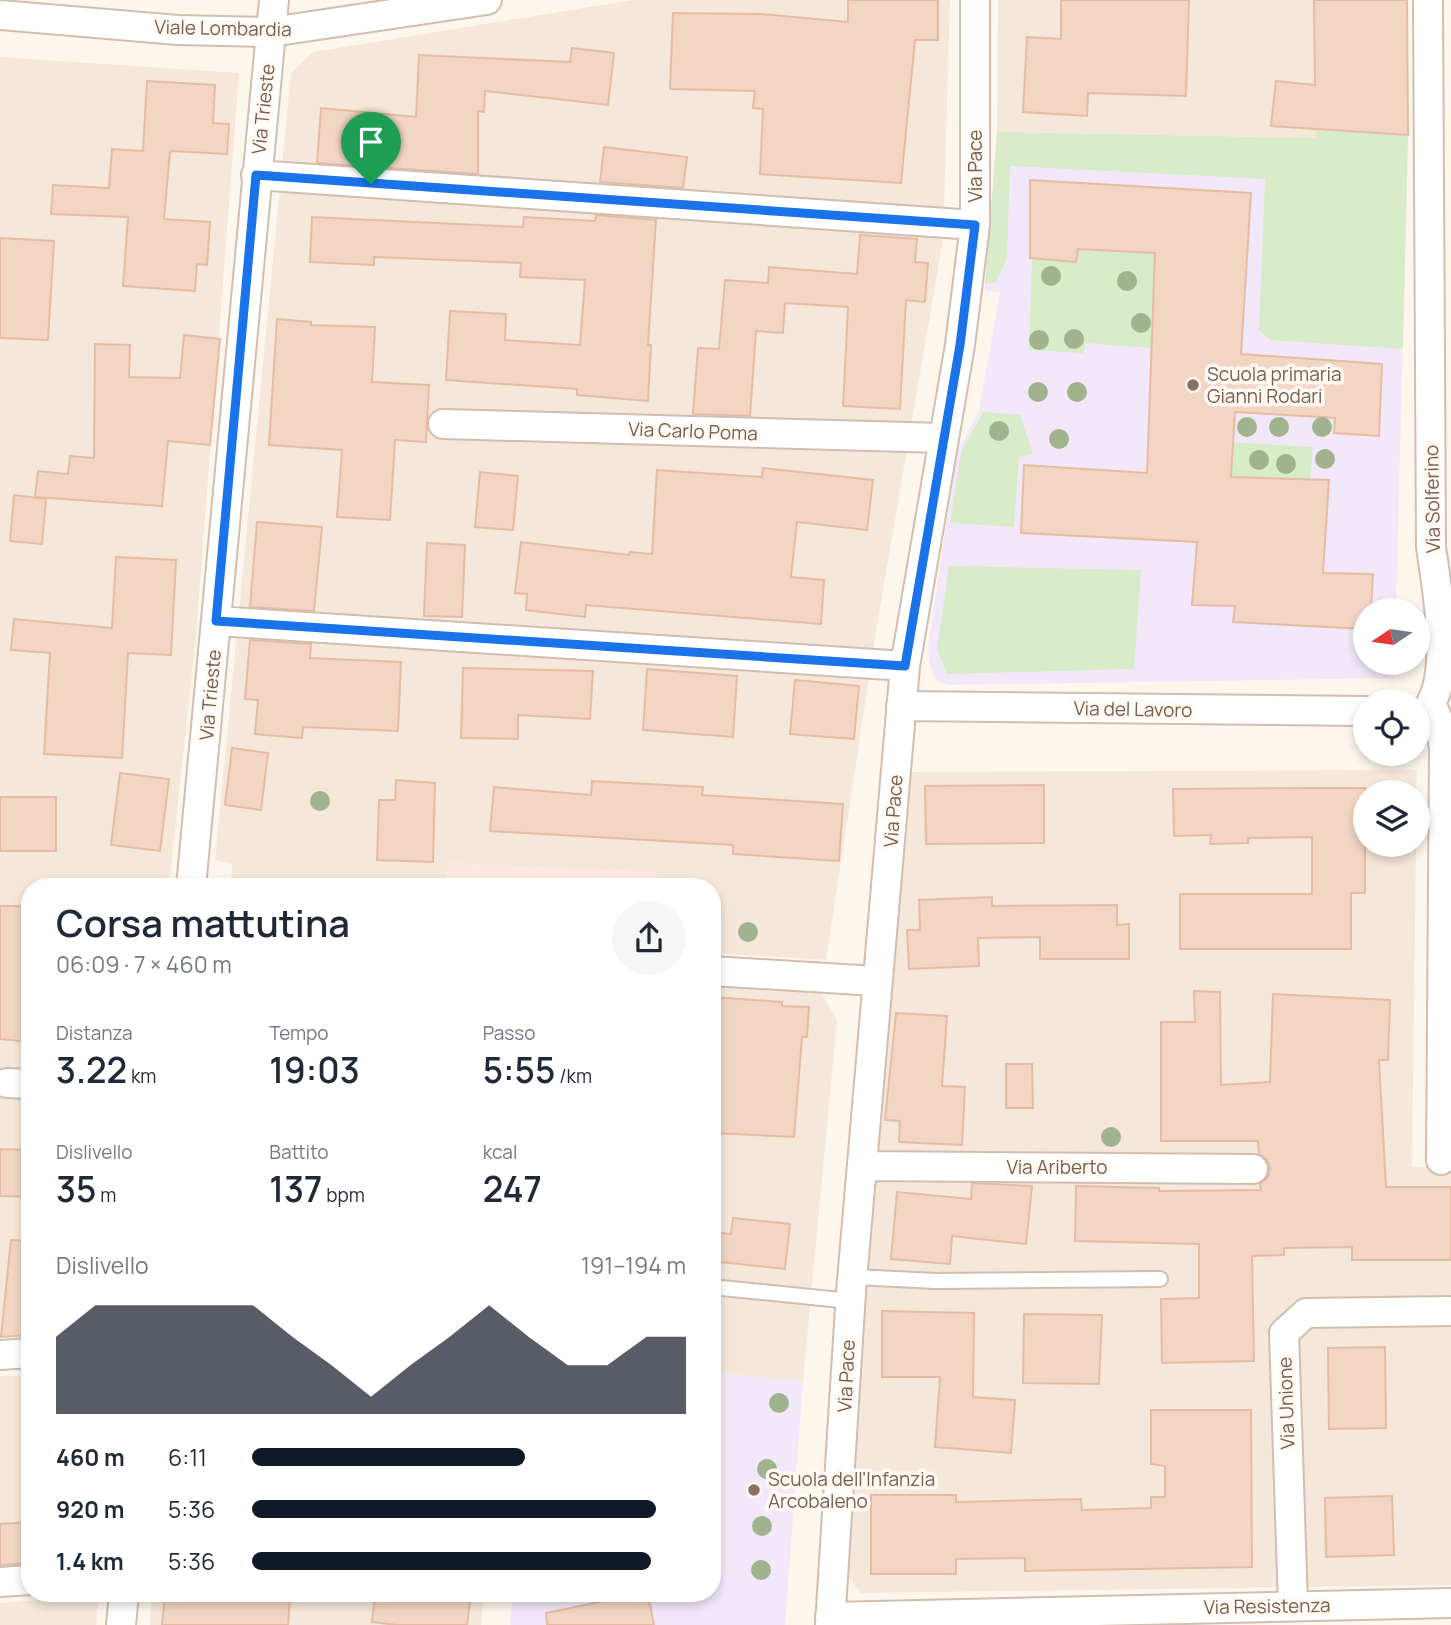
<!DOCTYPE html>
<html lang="it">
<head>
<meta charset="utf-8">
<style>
	body { margin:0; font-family:Manrope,sans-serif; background:#f6f6f7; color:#1f2937; height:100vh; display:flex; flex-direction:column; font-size:26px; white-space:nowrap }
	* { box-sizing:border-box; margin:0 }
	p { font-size:23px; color:#747a83 }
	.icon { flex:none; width:38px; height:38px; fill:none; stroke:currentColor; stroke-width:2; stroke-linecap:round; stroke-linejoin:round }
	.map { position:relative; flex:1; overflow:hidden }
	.sheet { position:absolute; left:21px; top:878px; width:700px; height:724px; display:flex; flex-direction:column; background:#fff; border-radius:28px; box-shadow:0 4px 10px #0003 }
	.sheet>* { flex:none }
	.needle { width:46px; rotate:257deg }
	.tools { position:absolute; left:1353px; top:598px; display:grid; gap:14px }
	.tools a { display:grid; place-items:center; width:77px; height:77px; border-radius:50%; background:#fff; box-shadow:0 4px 10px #0003; font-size:35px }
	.pin { position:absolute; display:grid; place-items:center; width:60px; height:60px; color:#fff; margin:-72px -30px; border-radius:50% 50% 50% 0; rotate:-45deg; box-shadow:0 0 7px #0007 }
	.pin .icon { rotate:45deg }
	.round { display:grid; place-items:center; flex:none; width:74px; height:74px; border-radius:37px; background:#f6f6f7 }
	.head { display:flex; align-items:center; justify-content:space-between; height:119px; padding:0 35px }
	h1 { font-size:38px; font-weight:600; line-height:52px }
	.metrics { display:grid; grid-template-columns:repeat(3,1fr); gap:10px; height:119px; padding:7px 35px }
	.metrics div { display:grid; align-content:center }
	.metrics b { font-size:35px; font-weight:600 }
	.metrics small { font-size:19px; font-weight:400 }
	.metrics p { font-size:19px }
	.chart { height:196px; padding:14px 35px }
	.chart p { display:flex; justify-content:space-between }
	.chart svg { width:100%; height:126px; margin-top:7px; fill:#111827; opacity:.7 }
	ul { padding:0 35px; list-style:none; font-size:23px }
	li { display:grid; grid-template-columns:112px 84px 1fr; align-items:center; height:52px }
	li i { height:18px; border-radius:9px; background:#111827 }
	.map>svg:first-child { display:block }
	.residential { fill:#f5e8da }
	.commercial { fill:#fde8e0 }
	.education { fill:#f3e8fa }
	.green { fill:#d8ecc9 }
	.building { fill:#f3d5c3; stroke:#e6bba3; stroke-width:2 }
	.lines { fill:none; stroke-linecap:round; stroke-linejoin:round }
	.service-casing { stroke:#d1beb0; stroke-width:18 }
	.minor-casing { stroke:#d1beb0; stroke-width:32 }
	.service { stroke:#fff; stroke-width:14 }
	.minor { stroke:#fff; stroke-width:28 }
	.tree { fill:#a0b28e }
	.route-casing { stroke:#fff; stroke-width:14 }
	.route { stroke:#1a73e8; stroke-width:9 }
	.education-dot { fill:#8d6e63; stroke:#fffaf3; stroke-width:2.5 }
	.labels { text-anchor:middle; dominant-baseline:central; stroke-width:7; stroke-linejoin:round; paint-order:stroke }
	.street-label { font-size:19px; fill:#7a5c4d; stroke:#fffaf3 }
	.education-label { font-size:19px; fill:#785e54; stroke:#fffaf3; text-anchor:start }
</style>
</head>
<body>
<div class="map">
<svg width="1451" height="1625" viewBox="0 0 1451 1625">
	<rect width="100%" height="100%" fill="#fdf6ec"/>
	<path class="residential" d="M633,0H950L943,239L877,625L826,960L712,953V887H656L657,873L448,863L447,887H231L232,864L215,860L291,73L313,52Z
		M998,0H1314L1316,138L997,132Z
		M0,57L239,73L196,636L169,887H30V1335L0,1337Z
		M1417,770L1416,793H1365V845H1416L1412,1167H1451V1585L861,1593L845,1572L865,1270L910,772Z
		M712,984L819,989L837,1020L803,1381L712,1372Z
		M0,1376H30V1567L0,1569Z
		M152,1594H484L481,1625H150Z
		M99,1596L96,1625H0V1603Z"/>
	<path class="commercial" d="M448,863L657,873L656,887H447Z"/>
	<path class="education" d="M1316,130L1408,135L1396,611H1365V663H1394V678L948,685L936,680L930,666L928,648L957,452L979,411L1000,292L985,291L997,132L1315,138Z
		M712,1372L803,1381L785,1625H510L513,1594H712Z"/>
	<path class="green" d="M1316,130L1408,135L1403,349L1270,340L1259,330L1265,179L1010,166L1007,258L996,282L985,284L997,132L1315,138Z
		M1078,249L1155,253L1151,348L1085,343L1084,353L1029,350L1032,258L1076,262Z
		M983,412L1020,415L1033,454L1019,457L1014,527L950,523L961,452Z
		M1210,441L1313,447L1310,480L1206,476Z
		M949,566L1141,570L1134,669L947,674L937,649Z"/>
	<path class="building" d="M848,0H938V40H915L901,183L760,174L763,109L753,108L755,91L670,89L673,13L762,14L848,22Z
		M1061,0H1189L1186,96L1088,93L1087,116L1023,112L1027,37L1061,39Z
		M1314,0H1407L1408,135L1271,126L1276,81L1315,85Z
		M572,48L614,53L608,105L485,91L484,112L478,111V174L317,163L321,108L416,117L419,55L570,62Z
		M147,81L215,85L213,123L229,124L227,154L170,151L164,219L210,222L207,265L197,264L195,291L123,286L128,217L51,214L53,185L109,188L112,149L143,151Z
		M604,147L687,157L683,188L600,182Z
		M1030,180L1251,193L1241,354L1382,364L1379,436L1334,433L1335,418L1235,412L1231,477L1329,480L1323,573L1373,574L1371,611H1365V629L1233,622L1235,606L1192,605L1197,542L1021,533L1024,465L1147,473L1155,253L1078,249L1076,262L1030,258Z
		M596,215L656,220L648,345H651L648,401L577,395V389L446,380L450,311L506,314L505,340L580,345L585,280L520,277L521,263L374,257V265L310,262L312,217L523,227L524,217L595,221Z
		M860,235L917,239L915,262L928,263L925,302L906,300L900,409L843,406L848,307L785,303L783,333L756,331L750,416L693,414L698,348L719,349L725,280L768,283L769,267L857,274Z
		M0,238L54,241L48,340L0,338Z
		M277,319L311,322V325L375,327L372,382L429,385L426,442L395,440L390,520L337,517L342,450L269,445Z
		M184,335L220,339L210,445L168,441L162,506L35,497L38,471L68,474L70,456L94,458L95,344L130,345L129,377L180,378Z
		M763,468L873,480L867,530L797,522L791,577L824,580L821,624L586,605L585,617L526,610L527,594L515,593L521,542L629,555L630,552L652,554L657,470L762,477Z
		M480,472L518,476L513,530L475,527Z
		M14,495L46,499L42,544L10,541Z
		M257,522L322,527L314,611L250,607Z
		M427,543L465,545L462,617L424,616Z
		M116,557L176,560L171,655L128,653L122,758L44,754L50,653L11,650L14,619L112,628Z
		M250,640L311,644L310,658L401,662L398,731L303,727L302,738L255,734L258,700L245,699Z
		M463,668L593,671L590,719L518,715V739L461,738Z
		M647,669L737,676L733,737L643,730Z
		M795,680L859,686L854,739L790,734Z
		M232,748L268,753L261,810L225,805Z
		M120,773L169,779L160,851L111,845Z
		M396,780L435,783L433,862L377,860L379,800H395Z
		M592,781L703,787L702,795L843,804L839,861L733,854V845L490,831L494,787L591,795Z
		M1044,785V843L926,844L925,786Z
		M1311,788H1365V893H1351V949H1180V894H1312V837L1248,838V843L1210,844L1211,835L1174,836L1173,789Z
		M0,797H56V851H0Z
		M992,897V906L1117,905V925L1129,924V959H1040V937L978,938L979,966L909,969L907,930H920L919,900Z
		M0,906H30V1042L0,1039Z
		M1194,991L1220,992L1221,1085L1270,1082L1273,994L1390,1000L1388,1060H1379L1386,1187H1451V1260H1352V1247L1284,1248V1255L1252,1256L1254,1361L1162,1363L1161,1299L1199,1298V1244L1075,1241L1076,1186L1159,1188V1191L1261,1190L1260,1184L1268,1177L1270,1168L1267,1160L1259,1154L1258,1141H1161V1022H1195Z
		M712,997L782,1002V1006L809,1007L807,1037H802L794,1137L714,1133Z
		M896,1013L947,1016L942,1086L965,1087L962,1145L899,1142L900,1121L885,1120Z
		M1006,1064H1032L1033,1108H1006Z
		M0,1149L30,1150V1197L0,1196Z
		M972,1183L1032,1186L1026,1244L952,1236L950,1264L891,1259L897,1192L971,1199Z
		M733,1218L790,1224L785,1269L712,1261V1232L731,1234Z
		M11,1240L30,1241V1335L1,1337Z
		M882,1311L974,1313L973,1397L1015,1400L1011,1453L935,1447L940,1377H882Z
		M1024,1314L1102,1315L1099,1384L1023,1383Z
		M1385,1347L1386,1428L1329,1429L1328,1348Z
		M1151,1410H1251L1252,1567L1025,1571V1558L956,1559V1574H871V1495H956V1502L1081,1499L1082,1510L1151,1508V1497H1165V1466L1151,1464Z
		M1392,1496L1394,1555L1326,1557L1325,1498Z
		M30,1522V1563L0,1565V1524Z
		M165,1594L290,1598L288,1625H162Z
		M375,1594H471L467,1625H397L372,1622Z
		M608,1594H648L654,1625H547L546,1613L609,1600Z"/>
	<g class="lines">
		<defs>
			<path id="service" d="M854,1277L936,1281L1160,1279
				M712,1287L851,1301"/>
			<path id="minor" d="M1428,0L1431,547C1437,588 1451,668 1431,703L1440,724L1444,748L1441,1160
				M0,15L178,30L271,32L487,0
				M256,175L975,225
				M443,424L943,438
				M217,621L905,666
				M901,706L1365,711
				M191,887L274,0
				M712,971L876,981
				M7,1083L30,1084
				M862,1166L1253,1169
				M0,1355L30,1353
				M0,1582L30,1580
				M1293,1605L1284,1333L1306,1313L1451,1311
				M830,1617L1451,1603
				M121,1625L124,1594
				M830,1625L851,1292L905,666L960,345L975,225V0"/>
		</defs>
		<use href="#service" class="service-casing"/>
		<use href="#minor" class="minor-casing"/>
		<use href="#service" class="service"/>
		<use href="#minor" class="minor"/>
	</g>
	<g class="tree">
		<circle cx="1051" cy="276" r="10"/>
		<circle cx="1127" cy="281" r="10"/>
		<circle cx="1141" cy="323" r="10"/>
		<circle cx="1074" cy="339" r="10"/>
		<circle cx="1039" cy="340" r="10"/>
		<circle cx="1038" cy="392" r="10"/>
		<circle cx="1077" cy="392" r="10"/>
		<circle cx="1247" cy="427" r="10"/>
		<circle cx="1279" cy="427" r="10"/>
		<circle cx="1322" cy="427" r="10"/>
		<circle cx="999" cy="431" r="10"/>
		<circle cx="1059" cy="439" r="10"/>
		<circle cx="1325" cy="459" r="10"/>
		<circle cx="1259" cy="460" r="10"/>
		<circle cx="1286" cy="464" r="10"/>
		<circle cx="320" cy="801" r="10"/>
		<circle cx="748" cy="932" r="10"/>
		<circle cx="1111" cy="1137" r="10"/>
		<circle cx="779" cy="1403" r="10"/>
		<circle cx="767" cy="1469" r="10"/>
		<circle cx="762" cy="1526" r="10"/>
		<circle cx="761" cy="1570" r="10"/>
	</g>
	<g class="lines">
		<defs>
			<path id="route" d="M256,175L975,225L960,345L905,666L216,621Z"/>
		</defs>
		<use href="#route" class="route-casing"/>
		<use href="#route" class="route"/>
	</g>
	<g class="education-dot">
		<circle cx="1193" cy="385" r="7"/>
		<circle cx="754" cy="1490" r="7"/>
	</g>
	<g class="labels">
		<g class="street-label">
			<text transform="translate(223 28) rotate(1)">Viale Lombardia</text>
			<text transform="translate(263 109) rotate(-84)">Via Trieste</text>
			<text transform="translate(975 166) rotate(-90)">Via Pace</text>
			<text transform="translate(693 431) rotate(2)">Via Carlo Poma</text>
			<text transform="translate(1432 499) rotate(-91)">Via Solferino</text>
			<text transform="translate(210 695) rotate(-85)">Via Trieste</text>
			<text transform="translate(1133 709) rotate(1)">Via del Lavoro</text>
			<text transform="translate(893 811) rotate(-86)">Via Pace</text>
			<text x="1057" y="1167">Via Ariberto</text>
			<text transform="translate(846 1376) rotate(-87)">Via Pace</text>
			<text transform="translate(1286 1403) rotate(-92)">Via Unione</text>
			<text transform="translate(1267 1606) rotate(-1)">Via Resistenza</text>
		</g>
		<g class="education-label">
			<text x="1207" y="374">Scuola primaria<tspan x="1207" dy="22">Gianni Rodari</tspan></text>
			<text x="768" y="1479">Scuola dell'Infanzia<tspan x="768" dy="22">Arcobaleno</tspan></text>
		</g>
	</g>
</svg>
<div class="tools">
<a><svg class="needle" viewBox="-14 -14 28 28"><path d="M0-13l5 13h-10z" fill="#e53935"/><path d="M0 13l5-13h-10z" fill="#747a83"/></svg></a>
<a><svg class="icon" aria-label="locate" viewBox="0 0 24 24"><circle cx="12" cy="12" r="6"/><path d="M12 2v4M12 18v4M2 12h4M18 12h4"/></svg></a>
<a><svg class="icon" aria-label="layers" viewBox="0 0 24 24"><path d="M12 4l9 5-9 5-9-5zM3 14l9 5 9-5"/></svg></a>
</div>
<div class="pin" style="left:371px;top:184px;background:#1e9e55"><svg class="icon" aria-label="arrive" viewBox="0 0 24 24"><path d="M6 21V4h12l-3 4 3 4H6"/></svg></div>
<section class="sheet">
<div class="head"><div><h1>Corsa mattutina</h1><p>06:09 · 7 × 460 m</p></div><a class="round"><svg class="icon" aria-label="share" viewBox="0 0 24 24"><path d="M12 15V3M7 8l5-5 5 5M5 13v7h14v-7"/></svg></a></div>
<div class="metrics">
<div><p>Distanza</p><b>3.22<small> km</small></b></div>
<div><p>Tempo</p><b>19:03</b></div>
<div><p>Passo</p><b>5:55<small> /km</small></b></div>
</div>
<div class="metrics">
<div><p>Dislivello</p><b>35<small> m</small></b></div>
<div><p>Battito</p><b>137<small> bpm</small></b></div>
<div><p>kcal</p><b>247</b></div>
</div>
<div class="chart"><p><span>Dislivello</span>191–194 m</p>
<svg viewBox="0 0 160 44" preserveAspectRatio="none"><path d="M0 44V17L10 6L20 6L30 6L40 6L50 6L60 17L70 27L80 38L90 27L100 17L110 6L120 17L130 27L140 27L150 17L160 17V44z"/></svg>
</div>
<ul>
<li><b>460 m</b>6:11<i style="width:63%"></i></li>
<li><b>920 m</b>5:36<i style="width:93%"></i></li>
<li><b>1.4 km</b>5:36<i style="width:92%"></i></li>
</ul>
</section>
</div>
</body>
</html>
